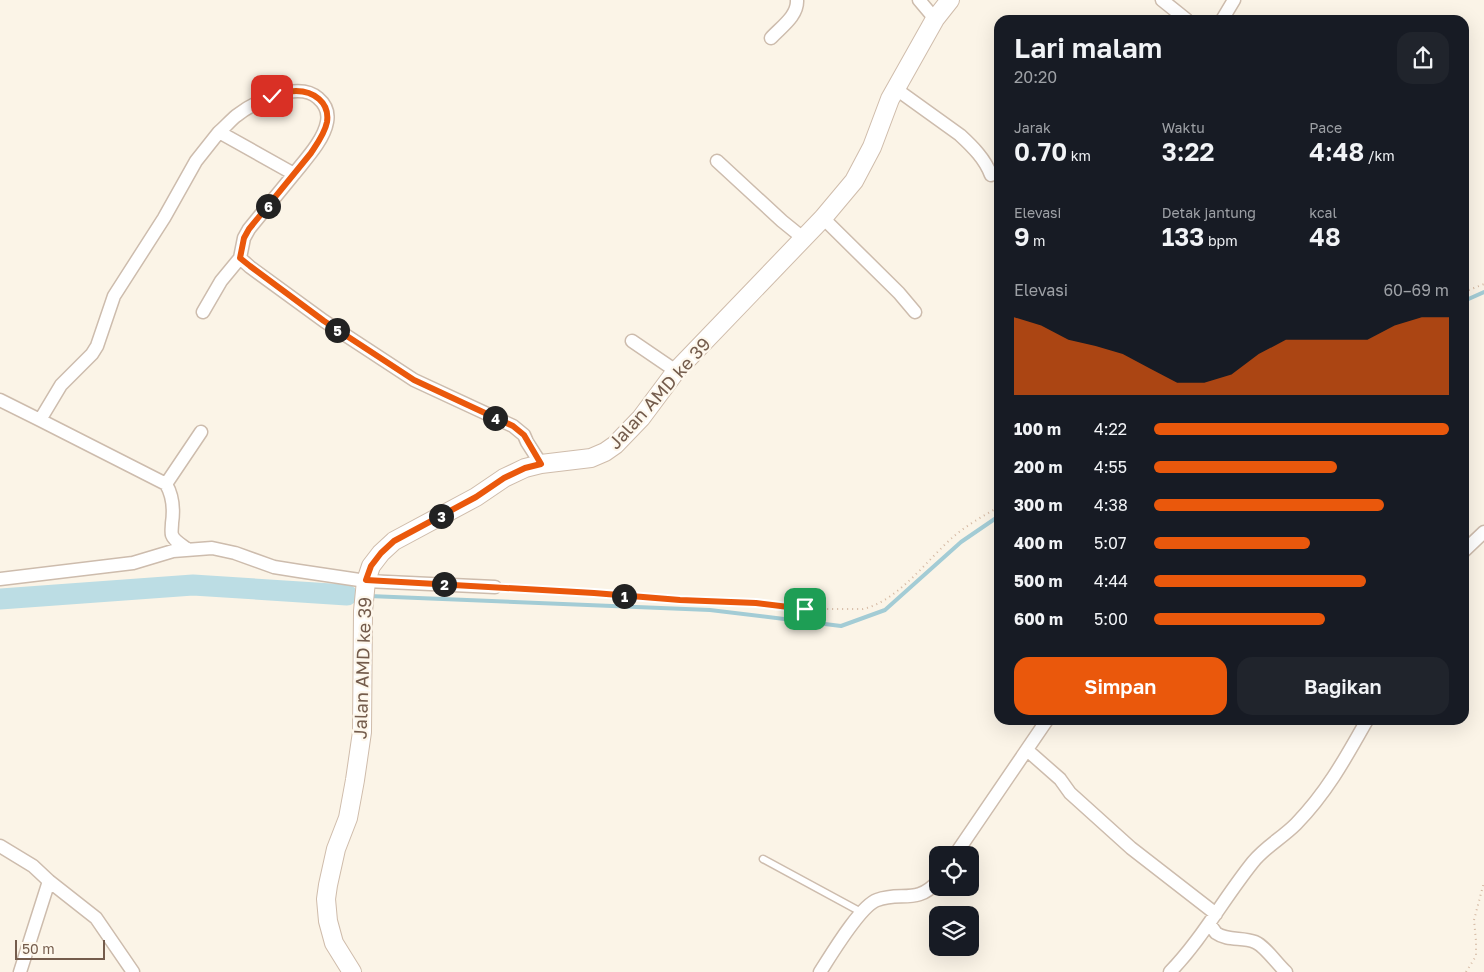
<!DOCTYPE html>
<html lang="id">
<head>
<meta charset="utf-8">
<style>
	body { margin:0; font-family:"Golos Text",sans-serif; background:#20242c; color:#f1f3f6; height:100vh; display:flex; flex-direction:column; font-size:19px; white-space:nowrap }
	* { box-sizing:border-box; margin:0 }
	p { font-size:16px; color:#9ea1a6 }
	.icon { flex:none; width:28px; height:28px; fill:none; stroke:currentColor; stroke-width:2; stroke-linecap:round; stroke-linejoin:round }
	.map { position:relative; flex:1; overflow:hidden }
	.sheet { position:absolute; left:994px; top:15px; width:475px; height:710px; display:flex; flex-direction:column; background:#171b24; border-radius:15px; box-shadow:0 5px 20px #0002 }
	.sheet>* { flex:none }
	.controls { position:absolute; left:929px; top:846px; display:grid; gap:10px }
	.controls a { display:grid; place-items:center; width:50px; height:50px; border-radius:10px; background:#171b24; box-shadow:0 5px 20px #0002; font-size:25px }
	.scale { position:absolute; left:15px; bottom:12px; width:90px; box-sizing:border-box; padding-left:5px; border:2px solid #745c4c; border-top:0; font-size:14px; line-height:18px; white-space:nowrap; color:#745c4c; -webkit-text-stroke:4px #fef8ed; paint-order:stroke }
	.pin { position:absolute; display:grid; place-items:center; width:42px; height:42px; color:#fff; margin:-21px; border-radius:10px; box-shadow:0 2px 8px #0006 }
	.km { position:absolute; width:25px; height:25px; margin:-12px; border-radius:50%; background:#222; color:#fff; font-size:14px; line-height:25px; text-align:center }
	.round { display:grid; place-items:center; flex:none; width:52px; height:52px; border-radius:15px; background:#20242c }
	.head { display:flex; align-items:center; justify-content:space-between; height:85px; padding:0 20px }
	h1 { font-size:28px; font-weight:600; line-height:38px }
	.figures { display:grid; grid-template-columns:repeat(3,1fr); gap:8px; height:85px; padding:5px 20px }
	.figures div { display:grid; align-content:center }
	.figures b { font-size:25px; font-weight:600 }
	.figures small { font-size:14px; font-weight:400 }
	.figures p { font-size:14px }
	.chart { height:140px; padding:10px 20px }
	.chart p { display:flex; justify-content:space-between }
	.chart svg { width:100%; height:90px; margin-top:5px; fill:#ea580c; opacity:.7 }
	.button { display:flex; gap:10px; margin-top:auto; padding:10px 20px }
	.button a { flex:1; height:58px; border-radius:15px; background:#ea580c; color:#fff; font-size:20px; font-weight:600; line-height:58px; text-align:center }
	.button a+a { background:#20242c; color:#f1f3f6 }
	ul { padding:0 20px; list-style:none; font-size:16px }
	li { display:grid; grid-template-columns:80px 60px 1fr; align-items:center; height:38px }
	li i { height:12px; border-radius:6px; background:#ea580c }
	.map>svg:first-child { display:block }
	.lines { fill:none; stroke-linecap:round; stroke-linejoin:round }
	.stream { stroke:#a3ccd5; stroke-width:4 }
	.river { stroke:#bcdde4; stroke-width:21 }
	.lane-casing { stroke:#cdbcad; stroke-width:9 }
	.street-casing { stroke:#cdbcad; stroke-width:15 }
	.secondary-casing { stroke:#cfbcab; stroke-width:20 }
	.path { stroke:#d4b8a2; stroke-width:2; stroke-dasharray:1 4; stroke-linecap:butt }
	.lane { stroke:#fff; stroke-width:6 }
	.street { stroke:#fff; stroke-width:12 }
	.secondary { stroke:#fff; stroke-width:18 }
	.route-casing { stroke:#fff; stroke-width:10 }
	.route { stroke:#ea580c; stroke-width:6 }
	.labels { text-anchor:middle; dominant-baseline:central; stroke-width:4.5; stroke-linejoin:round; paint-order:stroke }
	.street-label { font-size:18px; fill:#745c4c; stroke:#fef8ed }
</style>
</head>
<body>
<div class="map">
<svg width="1484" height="972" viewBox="0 0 1484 972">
	<rect width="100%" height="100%" fill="#fbf4e7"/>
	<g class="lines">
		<path class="stream" d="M1464,301L1484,292
			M347,595L359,596
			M369,596L710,610L841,626L885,610L961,542L999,516"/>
		<path class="river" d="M0,599L193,585L347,595"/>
		<defs>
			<path id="lane" d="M763,859L861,912"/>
			<path id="street" d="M919,0L935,19
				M1162,0L1187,20
				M1222,20L1234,0
				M771,38C781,27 798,16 797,0
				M896,89L960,135C973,147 985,159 991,175
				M219,132C225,127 230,121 236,116C254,102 298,80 318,98C325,104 329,112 327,122C324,140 305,160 294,174
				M717,161L782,221L803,238
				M823,218L899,293L915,312
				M240,258L250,267L324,321L414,380L513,426L524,435L527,442L541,464
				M632,341L676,371
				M0,400L40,420
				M166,484L201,432
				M187,549C182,545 174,541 172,535C171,532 172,527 172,523C174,509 173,496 166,484L40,420L61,385L92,354L97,346L114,296L164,218L196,161L219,132L294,174L249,229L244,238L240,258L221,281L203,312
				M1464,551L1484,532
				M0,579L133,563L173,551L212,548L235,553L274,567L299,571L366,581L495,587
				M1027,750L1060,779L1070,793L1131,848L1216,914
				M0,846L33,866L49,881L96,918L133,972
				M955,855L1047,720
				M1209,924C1211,926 1214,930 1216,933C1227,941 1243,937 1255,942C1265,946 1277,964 1286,972
				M20,972L49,881
				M820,972C831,955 860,906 877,900C901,891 917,905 938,881
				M1170,972C1202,939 1224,898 1253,862C1265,847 1282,838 1296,824C1327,792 1345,759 1367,720"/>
			<path id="secondary" d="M352,972L334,943L328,921L326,899L328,885L336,849L348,818L355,780L362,732L363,611L366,581L371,566L381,553L394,541L476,497L504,478L525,468L541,464L591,458L605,452L615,445L641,418L676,371L823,218L854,181L872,147L890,99L935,19L950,0"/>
		</defs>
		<use href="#lane" class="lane-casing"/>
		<use href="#street" class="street-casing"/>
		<use href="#secondary" class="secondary-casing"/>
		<path class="path" d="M1464,292L1484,284
			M508,588L594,593L680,600L756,603L805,609H863C898,601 927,560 953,537C967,525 983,516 999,507
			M1466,972L1476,956V941L1474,920L1484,882"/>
		<use href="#lane" class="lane"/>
		<use href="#street" class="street"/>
		<use href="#secondary" class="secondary"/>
	</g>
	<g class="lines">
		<defs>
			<path id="route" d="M272,96C280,94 288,91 296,91C313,91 330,102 327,122C325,133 317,144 311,153L249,229L244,238L240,258L250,266L324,321L414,380L513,426L524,435L541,464L525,468L504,478L476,497L394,541L381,553L371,566L366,580L594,593L680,600L756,603L805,609"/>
		</defs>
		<use href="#route" class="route-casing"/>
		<use href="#route" class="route"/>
	</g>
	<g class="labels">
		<g class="street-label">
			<text transform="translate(659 393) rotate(-48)">Jalan AMD ke 39</text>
			<text transform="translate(362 668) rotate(-88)">Jalan AMD ke 39</text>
		</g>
	</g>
</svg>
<div class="controls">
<a><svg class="icon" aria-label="locate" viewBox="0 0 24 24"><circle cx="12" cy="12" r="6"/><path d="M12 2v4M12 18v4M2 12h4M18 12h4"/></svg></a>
<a><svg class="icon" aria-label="layers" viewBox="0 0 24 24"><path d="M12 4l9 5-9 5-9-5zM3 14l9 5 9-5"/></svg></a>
</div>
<div class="scale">50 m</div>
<div class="pin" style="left:805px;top:609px;background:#1e9e55"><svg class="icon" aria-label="arrive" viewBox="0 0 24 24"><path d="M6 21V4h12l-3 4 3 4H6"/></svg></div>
<div class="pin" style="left:272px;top:96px;background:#d93025"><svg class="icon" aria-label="check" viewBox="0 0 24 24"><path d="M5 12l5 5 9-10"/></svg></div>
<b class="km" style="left:624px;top:596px">1</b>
<b class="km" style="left:444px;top:584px">2</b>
<b class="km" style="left:441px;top:516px">3</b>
<b class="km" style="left:495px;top:418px">4</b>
<b class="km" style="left:337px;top:330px">5</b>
<b class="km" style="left:268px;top:206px">6</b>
<section class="sheet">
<div class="head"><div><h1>Lari malam</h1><p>20:20</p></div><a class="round"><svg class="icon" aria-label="share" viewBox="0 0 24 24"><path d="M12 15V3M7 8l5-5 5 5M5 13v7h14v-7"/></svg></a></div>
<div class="figures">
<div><p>Jarak</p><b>0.70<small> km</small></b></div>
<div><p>Waktu</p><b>3:22</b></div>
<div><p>Pace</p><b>4:48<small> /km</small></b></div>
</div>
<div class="figures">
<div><p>Elevasi</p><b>9<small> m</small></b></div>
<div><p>Detak jantung</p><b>133<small> bpm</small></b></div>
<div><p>kcal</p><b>48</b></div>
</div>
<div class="chart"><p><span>Elevasi</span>60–69 m</p>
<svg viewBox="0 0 160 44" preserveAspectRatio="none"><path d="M0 44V6L10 10L20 17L30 20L40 24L50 31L60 38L70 38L80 34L90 24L100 17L110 17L120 17L130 17L140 10L150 6L160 6V44z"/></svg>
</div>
<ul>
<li><b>100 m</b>4:22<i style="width:100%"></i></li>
<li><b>200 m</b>4:55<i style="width:62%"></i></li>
<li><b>300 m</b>4:38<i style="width:78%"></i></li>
<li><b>400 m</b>5:07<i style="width:53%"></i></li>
<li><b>500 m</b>4:44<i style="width:72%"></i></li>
<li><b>600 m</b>5:00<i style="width:58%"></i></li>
</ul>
<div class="button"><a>Simpan</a><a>Bagikan</a></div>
</section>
</div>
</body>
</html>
